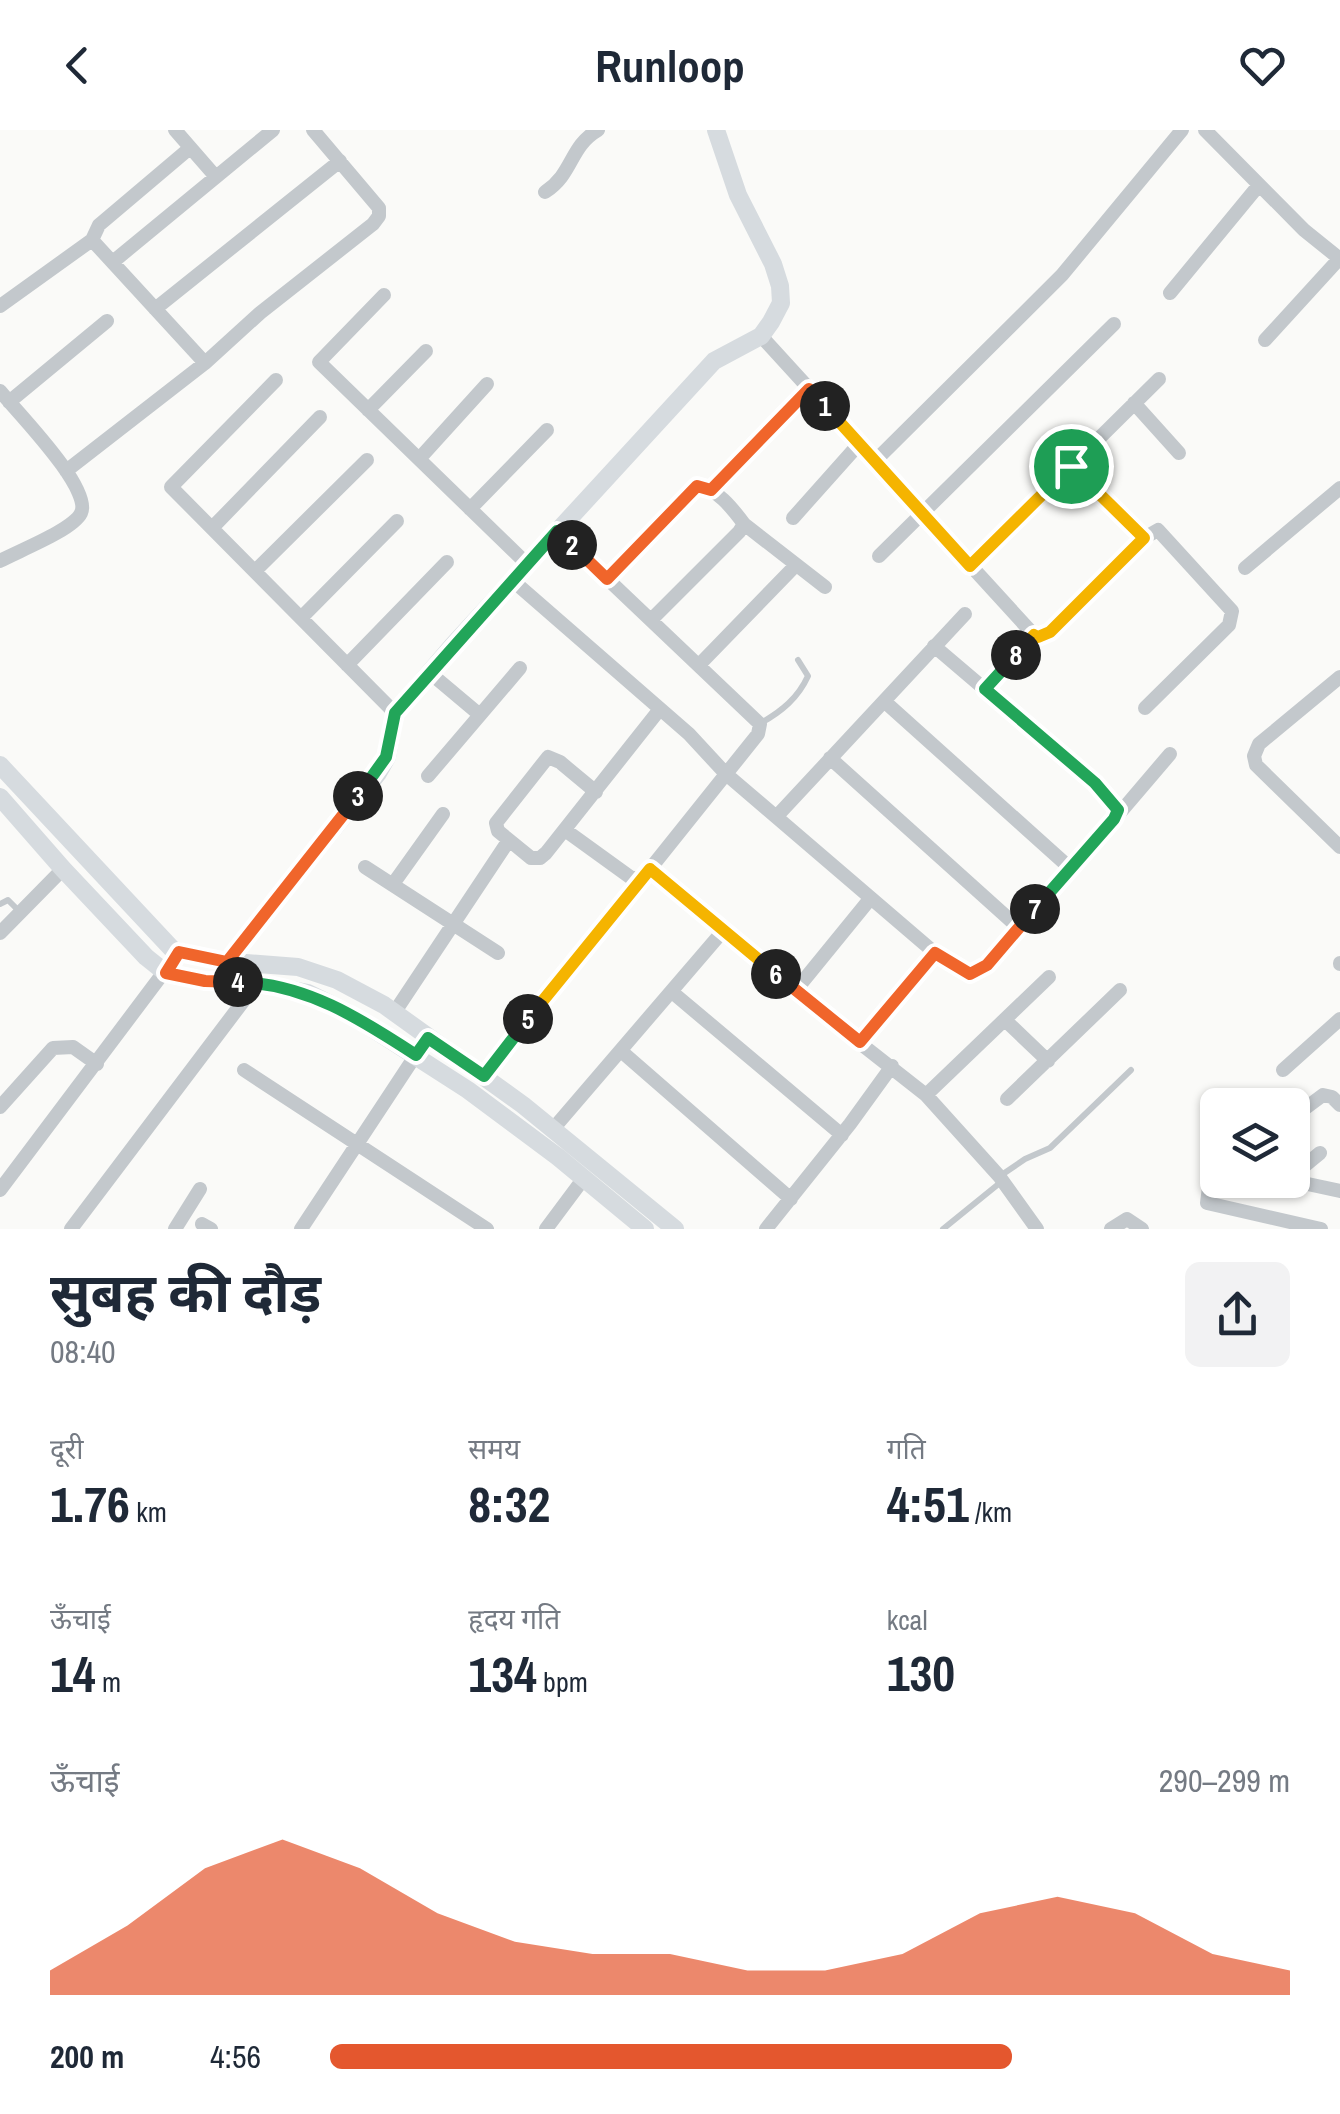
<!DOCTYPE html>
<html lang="hi">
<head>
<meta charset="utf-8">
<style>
	body { margin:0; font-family:"Archivo Narrow","Noto Sans Devanagari",sans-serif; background:#f2f2f3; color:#1f2937; height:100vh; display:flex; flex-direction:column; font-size:38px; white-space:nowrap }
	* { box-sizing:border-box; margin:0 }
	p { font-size:32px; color:#747a83 }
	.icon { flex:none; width:55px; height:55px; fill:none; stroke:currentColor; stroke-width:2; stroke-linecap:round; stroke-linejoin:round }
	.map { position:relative; height:1099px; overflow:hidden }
	.panel { display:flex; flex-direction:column; background:#fff; flex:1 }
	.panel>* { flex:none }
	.controls { position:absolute; left:1200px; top:958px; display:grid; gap:20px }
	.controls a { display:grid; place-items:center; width:110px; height:110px; border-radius:15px; background:#fff; box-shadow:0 2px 8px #0004; font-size:50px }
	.pin { position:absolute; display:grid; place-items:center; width:85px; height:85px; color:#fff; margin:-42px; border:5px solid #fff; border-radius:50%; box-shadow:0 2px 10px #0007 }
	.km { position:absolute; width:50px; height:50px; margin:-25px; border-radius:50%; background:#222; color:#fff; font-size:28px; line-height:50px; text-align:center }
	.round { display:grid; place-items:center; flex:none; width:105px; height:105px; border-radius:15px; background:#f2f2f3 }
	.head { display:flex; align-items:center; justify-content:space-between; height:170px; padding:0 50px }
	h1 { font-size:55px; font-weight:700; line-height:75px }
	.metrics { display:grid; grid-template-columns:repeat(3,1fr); gap:15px; height:170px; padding:10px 50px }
	.metrics div { display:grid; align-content:center }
	.metrics b { font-size:50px; font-weight:700 }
	.metrics small { font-size:28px; font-weight:400 }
	.metrics p { font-size:28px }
	.chart { height:280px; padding:20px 50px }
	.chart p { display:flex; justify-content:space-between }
	.chart svg { width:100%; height:180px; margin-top:10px; fill:#e4572e; opacity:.7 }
	ul { padding:0 50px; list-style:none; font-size:32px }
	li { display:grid; grid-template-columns:160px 120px 1fr; align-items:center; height:75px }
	li i { height:25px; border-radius:12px; background:#e4572e }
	header { display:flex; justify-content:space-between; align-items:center; height:130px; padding:0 50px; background:#fff; font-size:45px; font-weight:700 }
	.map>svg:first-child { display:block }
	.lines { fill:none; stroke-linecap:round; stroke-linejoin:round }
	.lane { stroke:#c3c8cc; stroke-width:6 }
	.street { stroke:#c3c8cc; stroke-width:14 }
	.secondary { stroke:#d6dbdf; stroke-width:18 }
	.split-1-casing { stroke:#fff; stroke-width:20 }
	.split-2-casing { stroke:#fff; stroke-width:20 }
	.split-3-casing { stroke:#fff; stroke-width:20 }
	.split-4-casing { stroke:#fff; stroke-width:20 }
	.split-5-casing { stroke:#fff; stroke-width:20 }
	.split-6-casing { stroke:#fff; stroke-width:20 }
	.split-7-casing { stroke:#fff; stroke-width:20 }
	.split-8-casing { stroke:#fff; stroke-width:20 }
	.split-9-casing { stroke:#fff; stroke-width:20 }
	.split-1 { stroke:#f5b400; stroke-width:12 }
	.split-2 { stroke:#f0652b; stroke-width:12 }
	.split-3 { stroke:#22a559; stroke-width:12 }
	.split-4 { stroke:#f0652b; stroke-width:12 }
	.split-5 { stroke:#22a559; stroke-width:12 }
	.split-6 { stroke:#f5b400; stroke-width:12 }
	.split-7 { stroke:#f0652b; stroke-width:12 }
	.split-8 { stroke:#22a559; stroke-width:12 }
	.split-9 { stroke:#f5b400; stroke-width:12 }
</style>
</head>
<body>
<header><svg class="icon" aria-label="back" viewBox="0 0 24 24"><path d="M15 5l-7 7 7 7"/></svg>Runloop<svg class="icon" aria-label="heart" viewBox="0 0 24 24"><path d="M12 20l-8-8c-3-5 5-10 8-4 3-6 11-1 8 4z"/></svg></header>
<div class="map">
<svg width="1340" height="1099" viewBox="0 0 1340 1099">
	<rect width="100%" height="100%" fill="#fafaf8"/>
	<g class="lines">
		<path class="lane" d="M761,593C782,581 798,568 808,546L798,530
			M0,774L8,770L21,783
			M1000,1046L1025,1029L1050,1018L1131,940
			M943,1099L1001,1052"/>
		<path class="street" d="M175,0L216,47
			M1205,0L1304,100L1340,129
			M545,62C574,43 569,17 598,0
			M92,110L99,95L190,18
			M114,131L273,0
			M1170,163L1259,55
			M384,165L319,232L527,434
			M0,176L92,110L205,233
			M155,179L340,31
			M761,206L1034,505
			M1265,210L1340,128
			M276,250L171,357L395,583
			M0,261C17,282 93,359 81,383C73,400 18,421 0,431
			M9,272L107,191
			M1134,273L1179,323
			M368,280L426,221
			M419,329L487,254
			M875,331L1062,145L1182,0
			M1071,335L1144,408
			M66,341L205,233L260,183L373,94L379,86V78L313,0
			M711,361L809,259
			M470,379L547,300
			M793,388L859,314
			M744,394L825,457
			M212,398L320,287
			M557,401L760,594L758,604L726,644L935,823L970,844L995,826L1115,689L1118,680L1095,653L934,516
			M879,426L1114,194
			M970,436L1159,249
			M1245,438L1340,358
			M255,441L367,330
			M511,449L689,604L726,644L650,739
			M607,449L697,356C716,357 733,379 744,394L739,402L651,490
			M301,488L397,391
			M347,535L447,432
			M699,535L796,435
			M1340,547L1259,614L1254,626L1256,635L1340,717
			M985,559L1034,505L1038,507L1050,502L1144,408L1158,400L1232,481L1229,495L1145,578
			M884,571L1070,738
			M480,585L520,538
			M830,628L1019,798
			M428,646L480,585L430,543
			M596,662L560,632L548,627L496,693L498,701L531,728H540L546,723L660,579
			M1118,685L1170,624
			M777,686L965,484
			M565,700L630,747L641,750
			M365,737L498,823
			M393,754L443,684
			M0,803L63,739
			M1340,833V834
			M795,861L870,769
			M672,862L842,1005
			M394,883L509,710
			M1006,891L1048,931
			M860,912L935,823
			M621,921L791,1069
			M244,940L487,1099
			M1283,940L1340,889
			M483,946L650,739L814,877L926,965L999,1046L1037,1099
			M926,965L1049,847
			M1007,969L1120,860
			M0,977L53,918L73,917L97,934
			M1292,988L1323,965L1332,967L1340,975
			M553,999L723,801
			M1292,1046L1320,1023
			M1218,1049L1209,1057L1207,1073L1321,1099
			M1289,1050L1340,1061
			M0,1060L179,822
			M202,1094L211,1099
			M71,1099L257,853
			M175,1099L200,1059
			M301,1099L427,908
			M546,1099L584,1048
			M766,1099L850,994L892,936
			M1111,1099L1127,1089L1142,1099"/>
		<path class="secondary" d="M0,635L173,820L220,831L298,837L337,850L384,875L523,975L675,1099
			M0,667L63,739L146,827L166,843L205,851L252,852L308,863L345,881L468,960L558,1027L645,1099
			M227,831L378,643L387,627L395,583L453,515L714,231L761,206L771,192L781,173L780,156L773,134L738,65L716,0"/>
	</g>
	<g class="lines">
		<defs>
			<path id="split-1" d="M825,276L970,436L1071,336"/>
			<path id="split-2" d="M572,415L607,449L697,356L711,360L809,259L825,276"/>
			<path id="split-3" d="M358,666L386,627L395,583L557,401L572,415"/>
			<path id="split-4" d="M238,852L205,851L166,843L179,822L227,832L358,666"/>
			<path id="split-5" d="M238,852C305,853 361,889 416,925L428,908L484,946L528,889"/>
			<path id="split-6" d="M528,889L650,739L776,844"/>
			<path id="split-7" d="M776,844L860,912L935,823L970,844L987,835L1035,779"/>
			<path id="split-8" d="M1016,525L985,559L1095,653L1118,680L1114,689L1035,779"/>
			<path id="split-9" d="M1016,525L1034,505L1038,507L1050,502L1144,408L1071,336"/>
		</defs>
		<use href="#split-1" class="split-1-casing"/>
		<use href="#split-2" class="split-2-casing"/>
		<use href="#split-3" class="split-3-casing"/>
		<use href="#split-4" class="split-4-casing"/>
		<use href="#split-5" class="split-5-casing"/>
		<use href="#split-6" class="split-6-casing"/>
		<use href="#split-7" class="split-7-casing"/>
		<use href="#split-8" class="split-8-casing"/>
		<use href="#split-9" class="split-9-casing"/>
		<use href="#split-1" class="split-1"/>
		<use href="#split-2" class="split-2"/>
		<use href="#split-3" class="split-3"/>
		<use href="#split-4" class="split-4"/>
		<use href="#split-5" class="split-5"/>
		<use href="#split-6" class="split-6"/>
		<use href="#split-7" class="split-7"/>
		<use href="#split-8" class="split-8"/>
		<use href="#split-9" class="split-9"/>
	</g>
</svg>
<div class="controls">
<a><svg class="icon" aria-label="layers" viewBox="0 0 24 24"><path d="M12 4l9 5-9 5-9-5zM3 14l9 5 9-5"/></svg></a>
</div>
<div class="pin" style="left:1071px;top:336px;background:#1e9e55"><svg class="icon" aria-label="arrive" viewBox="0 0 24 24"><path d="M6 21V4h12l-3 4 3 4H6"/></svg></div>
<b class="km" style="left:825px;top:276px">1</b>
<b class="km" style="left:572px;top:415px">2</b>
<b class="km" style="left:358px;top:666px">3</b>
<b class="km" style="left:238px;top:852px">4</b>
<b class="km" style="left:528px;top:889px">5</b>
<b class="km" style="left:776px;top:844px">6</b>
<b class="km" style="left:1035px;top:779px">7</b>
<b class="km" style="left:1016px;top:525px">8</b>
</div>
<section class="panel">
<div class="head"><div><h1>सुबह की दौड़</h1><p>08:40</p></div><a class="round"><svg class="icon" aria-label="share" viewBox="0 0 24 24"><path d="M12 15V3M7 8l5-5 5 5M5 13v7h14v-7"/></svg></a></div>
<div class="metrics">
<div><p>दूरी</p><b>1.76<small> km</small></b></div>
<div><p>समय</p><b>8:32</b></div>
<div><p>गति</p><b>4:51<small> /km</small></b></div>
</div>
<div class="metrics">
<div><p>ऊँचाई</p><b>14<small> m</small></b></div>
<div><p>हृदय गति</p><b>134<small> bpm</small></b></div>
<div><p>kcal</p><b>130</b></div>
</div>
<div class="chart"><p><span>ऊँचाई</span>290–299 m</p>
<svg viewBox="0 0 160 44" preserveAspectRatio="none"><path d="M0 44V38L10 27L20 13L30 6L40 13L50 24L60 31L70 34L80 34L90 38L100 38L110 34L120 24L130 20L140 24L150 34L160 38V44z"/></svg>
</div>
<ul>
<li><b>200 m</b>4:56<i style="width:71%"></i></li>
</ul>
</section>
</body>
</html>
